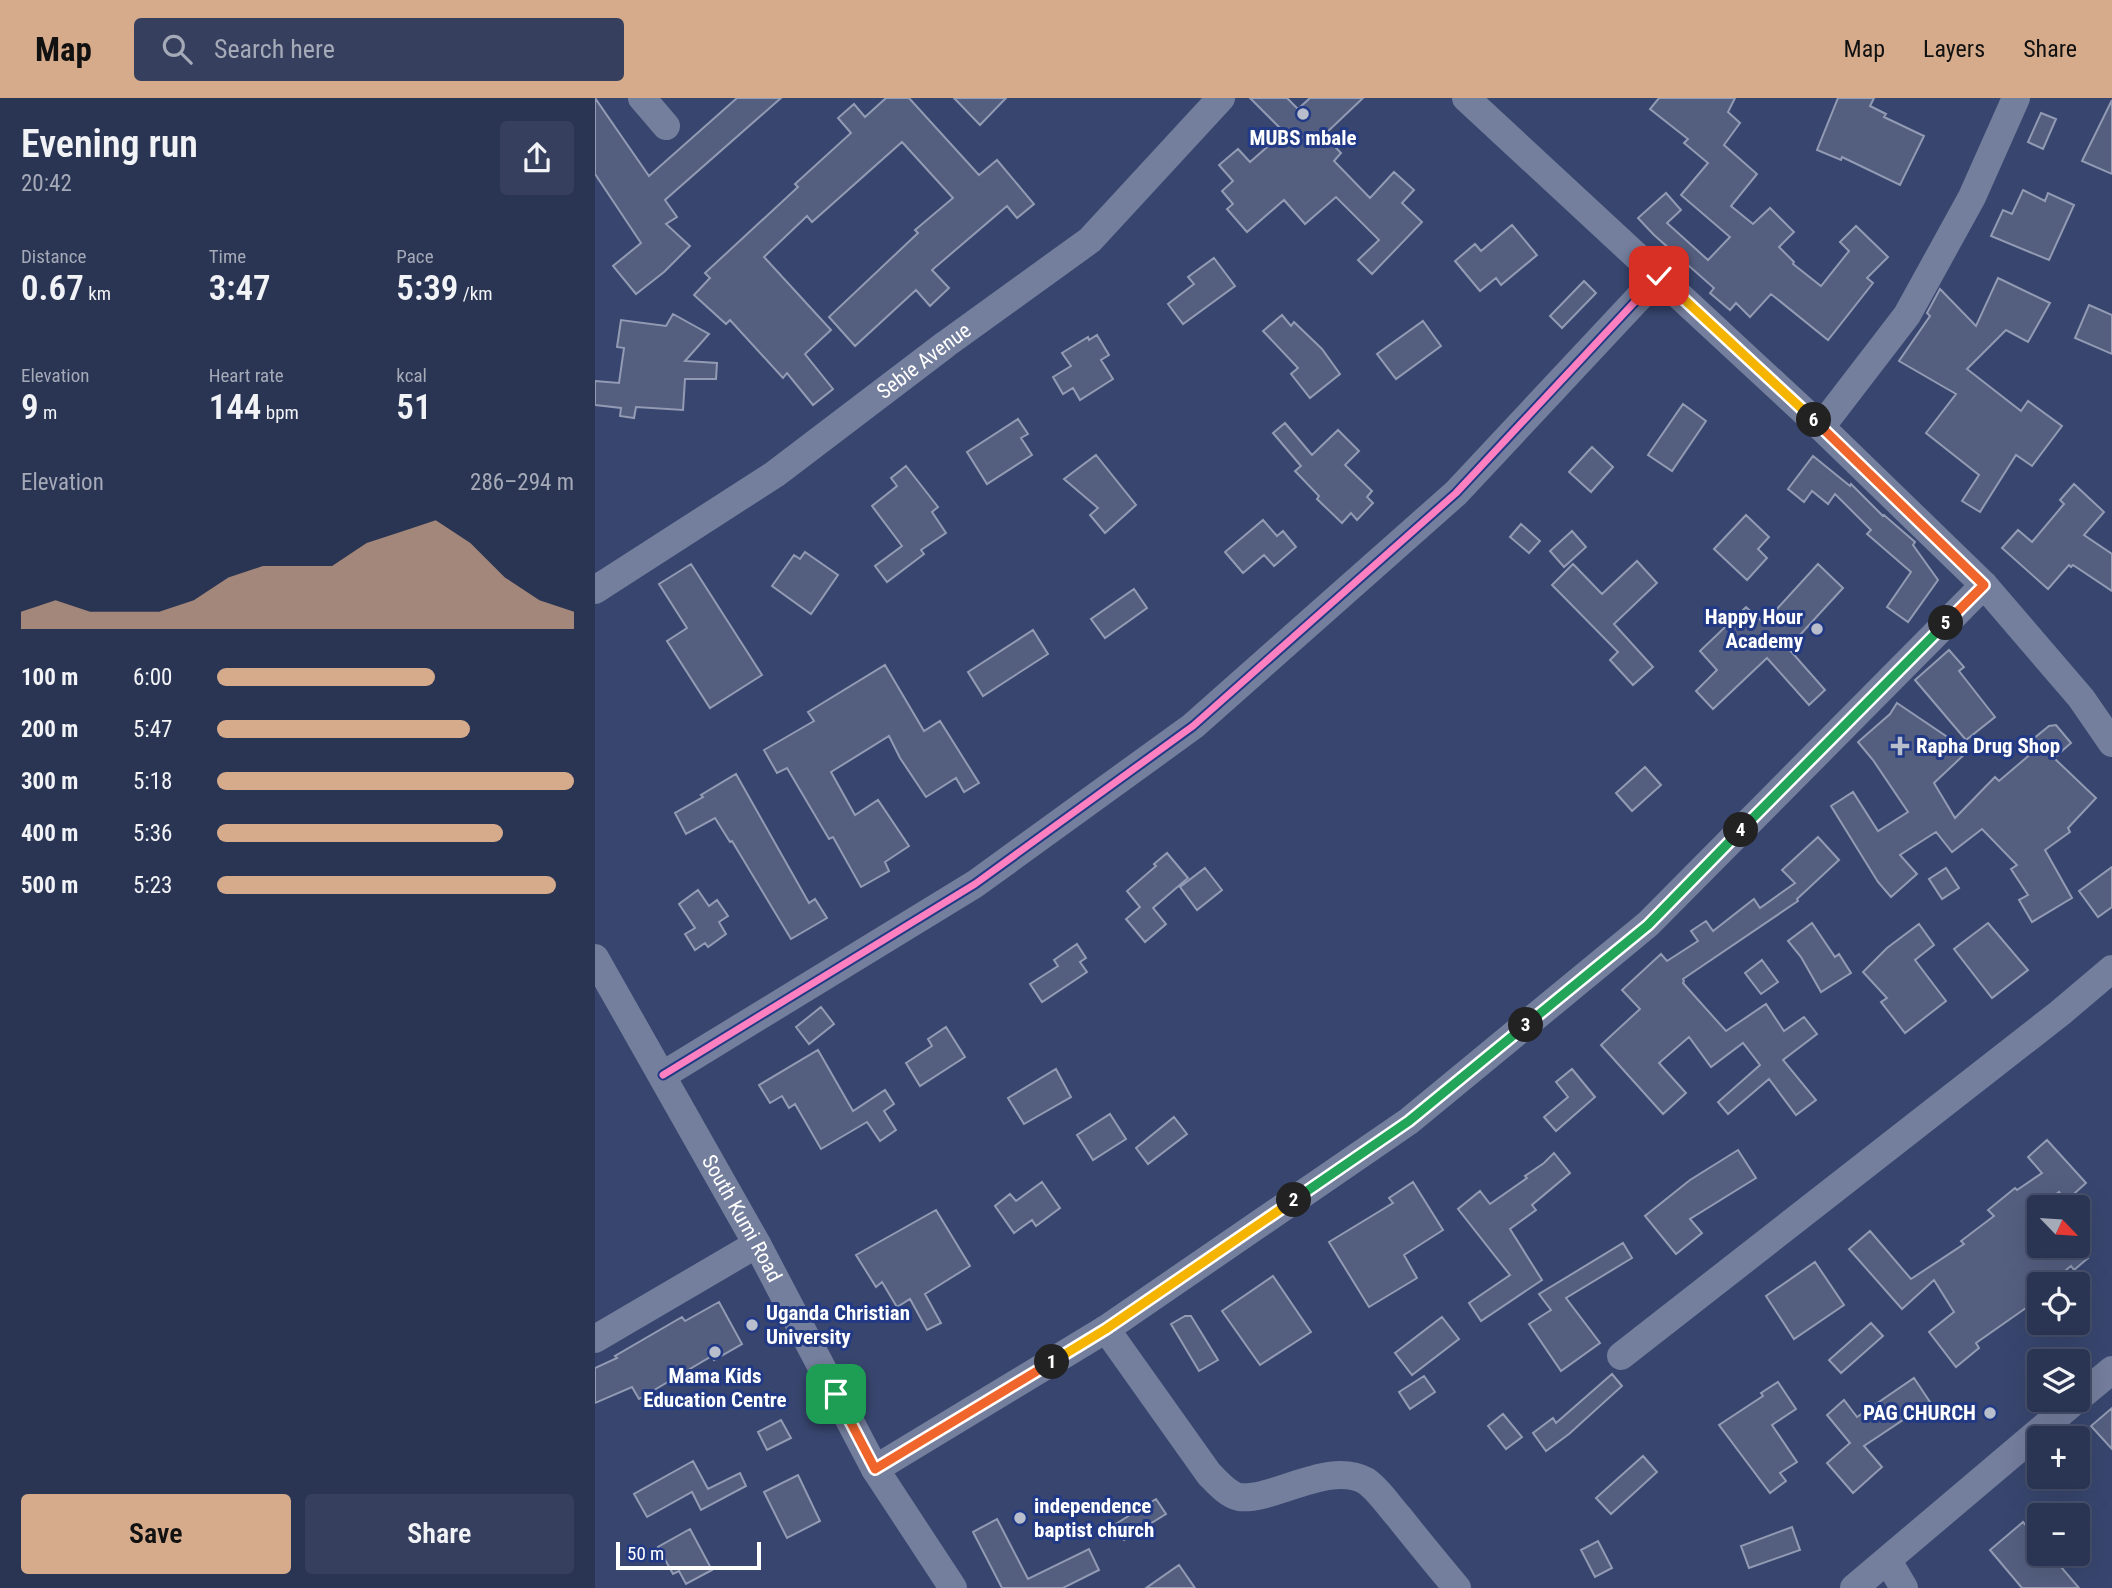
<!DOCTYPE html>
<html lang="en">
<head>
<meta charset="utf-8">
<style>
	body { margin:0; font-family:"Roboto Condensed",sans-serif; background:#363f5d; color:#f1f3f6; height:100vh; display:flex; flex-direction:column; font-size:26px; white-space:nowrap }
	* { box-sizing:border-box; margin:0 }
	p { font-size:23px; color:#a5aab8 }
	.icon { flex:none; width:38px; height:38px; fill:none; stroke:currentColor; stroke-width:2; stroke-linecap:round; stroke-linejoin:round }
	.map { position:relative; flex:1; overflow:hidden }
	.panel { display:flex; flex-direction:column; background:#2a3453; width:595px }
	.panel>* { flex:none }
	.needle { width:46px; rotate:115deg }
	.fabs { position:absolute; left:1432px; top:1097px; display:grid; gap:14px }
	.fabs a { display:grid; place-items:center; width:63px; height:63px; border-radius:7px; background:#2a3453; box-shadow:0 7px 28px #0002,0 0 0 2px #464f6a; font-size:35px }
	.scale { position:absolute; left:21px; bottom:18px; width:145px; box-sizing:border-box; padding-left:7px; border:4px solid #fff; border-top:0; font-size:19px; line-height:24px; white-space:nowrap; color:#fff; -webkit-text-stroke:5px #223a85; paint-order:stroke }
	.pin { position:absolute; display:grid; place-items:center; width:60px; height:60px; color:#fff; margin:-30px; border-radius:14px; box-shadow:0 4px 10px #0006 }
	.km { position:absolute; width:35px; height:35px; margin:-18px; border-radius:50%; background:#222; color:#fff; font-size:19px; line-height:35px; text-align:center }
	.round { display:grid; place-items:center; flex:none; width:74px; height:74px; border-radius:7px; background:#363f5d }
	.head { display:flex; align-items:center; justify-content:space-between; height:119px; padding:0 21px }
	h1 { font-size:38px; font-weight:600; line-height:52px }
	.metrics { display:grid; grid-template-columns:repeat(3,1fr); gap:10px; height:119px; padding:7px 21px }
	.metrics div { display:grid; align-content:center }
	.metrics b { font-size:35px; font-weight:600 }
	.metrics small { font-size:19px; font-weight:400 }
	.metrics p { font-size:19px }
	.chart { height:196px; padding:14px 21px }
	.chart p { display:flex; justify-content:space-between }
	.chart svg { width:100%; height:126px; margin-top:7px; fill:#d6ab8b; opacity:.7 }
	.action { display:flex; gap:14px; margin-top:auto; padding:14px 21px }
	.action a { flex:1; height:80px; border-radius:7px; background:#d6ab8b; color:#111; font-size:28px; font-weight:600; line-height:80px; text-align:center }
	.action a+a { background:#363f5d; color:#f1f3f6 }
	ul { padding:0 21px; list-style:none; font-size:23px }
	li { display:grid; grid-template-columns:112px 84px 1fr; align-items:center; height:52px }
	li i { height:18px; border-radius:9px; background:#d6ab8b }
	header { display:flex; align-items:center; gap:42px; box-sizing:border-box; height:98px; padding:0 35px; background:#d6ab8b; color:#111 }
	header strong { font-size:33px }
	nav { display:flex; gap:38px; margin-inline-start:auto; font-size:24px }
	.search { width:490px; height:63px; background:#363f5d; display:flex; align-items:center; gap:18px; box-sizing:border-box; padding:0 24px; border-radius:7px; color:#a5aab8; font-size:26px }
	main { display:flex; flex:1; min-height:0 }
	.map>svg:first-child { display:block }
	.building { fill:#545f80; stroke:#929bb3; stroke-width:2 }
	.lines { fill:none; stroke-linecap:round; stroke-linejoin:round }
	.minor { stroke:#747e9d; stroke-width:28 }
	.cycleway-casing { stroke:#223a85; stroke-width:11 }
	.cycleway { stroke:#ff80c0; stroke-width:7 }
	.split-1-casing { stroke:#fff; stroke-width:14 }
	.split-2-casing { stroke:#fff; stroke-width:14 }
	.split-3-casing { stroke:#fff; stroke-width:14 }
	.split-4-casing { stroke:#fff; stroke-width:14 }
	.split-5-casing { stroke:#fff; stroke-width:14 }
	.split-6-casing { stroke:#fff; stroke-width:14 }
	.split-7-casing { stroke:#fff; stroke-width:14 }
	.split-1 { stroke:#f0652b; stroke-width:9 }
	.split-2 { stroke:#f5b400; stroke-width:9 }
	.split-3 { stroke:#22a559; stroke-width:9 }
	.split-4 { stroke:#22a559; stroke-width:9 }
	.split-5 { stroke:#22a559; stroke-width:9 }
	.split-6 { stroke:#f0652b; stroke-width:9 }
	.split-7 { stroke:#f5b400; stroke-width:9 }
	.poi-dot { fill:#b9becd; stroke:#223a85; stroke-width:2.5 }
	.labels { text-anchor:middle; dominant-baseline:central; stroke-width:6; stroke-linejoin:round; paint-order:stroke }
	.poi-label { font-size:21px; font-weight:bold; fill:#fff; stroke:#223a85; text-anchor:start }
	.street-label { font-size:21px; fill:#fff; stroke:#223a85 }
</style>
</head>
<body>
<header>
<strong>Map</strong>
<div class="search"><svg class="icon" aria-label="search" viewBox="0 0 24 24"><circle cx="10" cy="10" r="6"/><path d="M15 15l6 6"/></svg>Search here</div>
<nav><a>Map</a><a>Layers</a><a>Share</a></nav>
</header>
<main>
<section class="panel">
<div class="head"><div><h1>Evening run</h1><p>20:42</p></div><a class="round"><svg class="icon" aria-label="share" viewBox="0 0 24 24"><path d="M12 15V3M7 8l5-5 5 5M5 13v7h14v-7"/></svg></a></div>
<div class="metrics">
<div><p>Distance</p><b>0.67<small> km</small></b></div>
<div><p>Time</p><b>3:47</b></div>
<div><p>Pace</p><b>5:39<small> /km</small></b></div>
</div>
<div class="metrics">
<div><p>Elevation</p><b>9<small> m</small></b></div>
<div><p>Heart rate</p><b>144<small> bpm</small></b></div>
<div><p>kcal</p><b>51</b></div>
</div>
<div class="chart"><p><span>Elevation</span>286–294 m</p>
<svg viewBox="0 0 160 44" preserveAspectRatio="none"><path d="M0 44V38L10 34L20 38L30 38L40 38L50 34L60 26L70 22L80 22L90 22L100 14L110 10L120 6L130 14L140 26L150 34L160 38V44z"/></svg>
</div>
<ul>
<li><b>100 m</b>6:00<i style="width:61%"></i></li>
<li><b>200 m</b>5:47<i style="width:71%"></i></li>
<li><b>300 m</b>5:18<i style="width:100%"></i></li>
<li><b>400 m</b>5:36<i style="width:80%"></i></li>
<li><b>500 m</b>5:23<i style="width:95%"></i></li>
</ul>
<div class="action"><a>Save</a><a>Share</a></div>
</section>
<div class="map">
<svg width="1517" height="1490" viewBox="0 0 1517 1490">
	<rect width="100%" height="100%" fill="#38466f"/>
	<path class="building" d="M0,0L54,78L142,0H186L70,102L82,119L71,126L95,148L69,174L41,196L18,168L46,145L0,76Z
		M291,0H314L384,77L402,62L439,106L422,120L412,108L337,172L354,190L335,208L321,192L260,248L234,219L323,135L320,132L358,100L307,44L217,124L212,118L169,159L236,232L210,256L238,291L218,307L192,275L188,280L135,222L131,226L99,197L115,180L110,175L203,89L200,86L256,35L243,20L259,6L270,19Z
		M359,0H411L385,27Z
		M655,0H692L703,11L715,0H768L729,37L746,55L739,63L775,100L799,74L819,92L807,105L827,124L777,176L763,162L784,142L741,99L710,126L689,102L652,134L632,111L638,106L627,93L638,83L624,67L643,51L655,64L689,34Z
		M1064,0H1140L1133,14L1145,25L1129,47L1162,76L1136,108L1158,126L1175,110L1199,134L1184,149L1199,164L1198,166L1226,188L1254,153L1245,144L1261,128L1293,159L1272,180L1278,185L1233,242L1176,196L1155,219L1141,205L1135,212L1115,195L1119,190L1059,137L1043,120L1071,95L1086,112L1072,125L1113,162L1135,139L1086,97L1113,65L1089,45L1093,41L1055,11Z
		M1243,0H1279L1275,8L1291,16L1289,19L1329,38L1305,87L1247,59L1246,62L1222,52Z
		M1517,2V76L1487,63Z
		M1446,15L1461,21L1448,51L1433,44Z
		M1428,92L1450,103L1453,95L1479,107L1454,162L1396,138L1408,112L1417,116Z
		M917,127L942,157L906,187L901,180L885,193L860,163L880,146L886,153Z
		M619,160L640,188L588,226L573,206L599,186L593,179Z
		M1403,180L1455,205L1433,244L1411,232L1372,271L1426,313L1433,303L1467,328L1437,368L1421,357L1385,414L1367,403L1384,377L1331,335L1361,296L1304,263L1335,218L1332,215L1345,191L1381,228Z
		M989,183L1001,195L967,230L955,218Z
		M1494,207L1517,217V256L1480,240Z
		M78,216L114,236L90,263L122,265L121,281H90L88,312L41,309L39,320L25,318L26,310L0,307V283L24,285L29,250L22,249L26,222L71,228Z
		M687,217L696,228L699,224L727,251L745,276L715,300L696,276L703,270L668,233Z
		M828,223L846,248L801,281L782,256Z
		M502,237L514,257L506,262L518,281L485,302L478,290L468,296L458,279L476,268L467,255L493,239L494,242Z
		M1088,306L1111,323L1077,373L1053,357Z
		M423,321L433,336L426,340L437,357L392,386L372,354Z
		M690,325L717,357L743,332L764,353L750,367L777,393L772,399L778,405L762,422L756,415L747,425L722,401L724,398L700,373L706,368L678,335Z
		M997,349L1018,369L996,394L974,374Z
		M501,357L541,407L510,435L495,417L503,410L469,381Z
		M1218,358L1255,388L1256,386L1288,418L1289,417L1320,444L1318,447L1343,482L1313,524L1292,509L1316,474L1272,436L1276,432L1240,396L1233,406L1217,393L1209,404L1193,391Z
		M311,368L343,409L337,414L351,435L326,452L329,456L292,484L280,468L307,448L277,408L302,388L296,380Z
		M1479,386L1509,414L1489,437L1517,456V493L1478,467L1476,469L1474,467L1453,491L1407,450L1423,432L1437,444L1469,406L1465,402Z
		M1151,417L1174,439L1163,451L1172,460L1152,482L1119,451Z
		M668,422L682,438L688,433L701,449L679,468L669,457L648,475L630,454Z
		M926,426L945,443L934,455L915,439Z
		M977,433L991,449L969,469L955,453Z
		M210,454L243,477L216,516L177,488L199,457L205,461Z
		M1042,463L1062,485L1019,526L1058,569L1038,587L1015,562L1023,554L957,487L978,466L1007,496Z
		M96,466L167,577L115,610L72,543L92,530L64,486Z
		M1223,466L1248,490L1193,550L1230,592L1214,607L1172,560L1118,611L1101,593L1122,572L1105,553L1151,509L1169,525Z
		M539,491L552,510L510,540L496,521Z
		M438,532L453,556L388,598L373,574Z
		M1354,552L1369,569L1364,573L1400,619L1371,642L1320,582Z
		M290,567L329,633L345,623L384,685L369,694L361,680L331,699L305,660L294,638L236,674L260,717L283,702L314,748L290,764L294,773L266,789L238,739L234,741L192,670L182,675L169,652L219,623L213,614Z
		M1302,605L1373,653L1339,685L1360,720L1400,679L1404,683L1438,654L1432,646L1454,628L1461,627L1476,645L1459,660L1501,700L1473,730L1475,734L1450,752L1477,800L1437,824L1424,802L1433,797L1416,771L1422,767L1387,731L1357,754L1341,734L1305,757L1322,776L1296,799L1283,784L1236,708L1258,694L1283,733L1313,714L1278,662L1263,644L1295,616Z
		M1050,669L1066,687L1037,713L1021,695Z
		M141,676L214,805L220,801L232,820L196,841L137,743L135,744L120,720L91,736L80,715L108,699L106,697Z
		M1223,739L1244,762L1202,801L1203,803L1088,881L1089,883L1088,885L1131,933L1171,906L1189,933L1209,919L1222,936L1188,962L1221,1002L1201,1017L1174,981L1133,1016L1123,1004L1165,967L1148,945L1116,969L1094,939L1064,965L1091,995L1068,1016L1006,947L1045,911L1027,892L1066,856L1072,863L1103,843L1096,833L1111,823L1118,833L1159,801L1165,810L1200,785L1187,772Z
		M572,755L593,780L558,810L571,826L550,844L531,821L545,809L532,793L561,768L559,766Z
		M1517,769V809L1503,819L1484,793Z
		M610,770L627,792L602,812L585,789Z
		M1351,770L1364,790L1347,801L1334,781Z
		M103,792L114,808L122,802L133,818L124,824L131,836L113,849L110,845L100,852L90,836L100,830L84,806Z
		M1217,825L1240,859L1244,856L1256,875L1226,894L1206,859L1193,843Z
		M1393,825L1433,872L1397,900L1359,851Z
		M1324,826L1339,847L1320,862L1351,903L1310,935L1286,904L1292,900L1268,874L1292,850Z
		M482,846L491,860L485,864L492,874L447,904L435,886L463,868L459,862Z
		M1167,862L1183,884L1166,896L1150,875Z
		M226,909L239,926L214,946L201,929Z
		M351,929L370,959L325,988L311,965L337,948L333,941Z
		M223,952L258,1013L290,992L299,1006L289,1013L301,1032L285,1043L272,1024L226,1051L200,1006L194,1010L187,998L175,1005L164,987Z
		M461,971L476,999L429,1026L413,1000Z
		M977,971L1000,999L961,1033L949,1019L973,999L961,984Z
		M515,1016L531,1041L498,1062L482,1037Z
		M579,1019L592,1036L553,1066L541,1050Z
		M1452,1042L1491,1085L1471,1103L1464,1094L1444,1109V1148H1484L1493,1160L1479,1172L1476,1168L1454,1186H1444V1195L1435,1202L1438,1205L1381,1245L1384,1250L1361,1269L1334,1234L1359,1214L1339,1182L1307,1211L1254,1151L1275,1133L1316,1181L1369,1146L1366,1143L1399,1118L1393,1112L1420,1090L1422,1092L1447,1075L1433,1059Z
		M1143,1052L1161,1080L1095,1121L1107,1135L1081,1156L1050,1118L1095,1082Z
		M959,1055L975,1075L937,1107L941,1112L915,1131L947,1182L886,1223L874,1205L915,1177L863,1111L885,1093L895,1106L932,1080L930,1078L949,1065Z
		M447,1084L465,1110L441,1128L437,1122L419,1135L400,1108L415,1096L421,1103Z
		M818,1084L848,1132L809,1157L822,1180L774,1209L734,1144L798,1105L794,1100Z
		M341,1112L375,1168L330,1196L346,1225L332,1232L315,1201L302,1209L287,1184L281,1189L261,1157Z
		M1028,1145L1037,1160L971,1200L1005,1245L966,1273L934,1226L956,1212L944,1196Z
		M1220,1164L1249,1207L1199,1241L1171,1198Z
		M678,1178L716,1234L665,1267L627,1213Z
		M124,1204L147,1246L119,1262L117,1258L44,1301L37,1289L0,1305V1270L22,1260L20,1258L87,1219L90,1223Z
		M590,1218H596L623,1262L604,1273L576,1226Z
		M847,1219L864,1241L817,1277L800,1255Z
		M1276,1225L1288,1238L1246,1275L1234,1262Z
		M1017,1276L1027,1288L974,1336L951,1353L938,1335L958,1320L961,1325Z
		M829,1278L840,1294L815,1311L804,1294Z
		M1319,1280L1335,1304L1269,1348L1287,1369L1258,1395L1232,1365L1255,1345L1232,1317L1249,1302L1262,1319Z
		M1183,1284L1201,1311L1177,1327L1202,1364L1185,1375L1191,1383L1175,1395L1124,1327L1168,1298L1166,1295Z
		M1517,1310V1351L1496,1328Z
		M908,1316L927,1339L911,1351L893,1328Z
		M186,1322L196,1340L172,1352L163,1334Z
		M1048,1358L1062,1374L1016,1416L1001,1400Z
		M98,1363L113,1391L145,1375L151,1388L106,1412L97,1394L52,1419L39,1396Z
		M203,1377L225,1423L192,1440L169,1394Z
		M561,1401L571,1416L529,1442L519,1427Z
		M402,1421L433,1481L494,1451L504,1472L468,1490H407L378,1434Z
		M1428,1424L1444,1443V1456H1455L1484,1490H1427L1395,1452Z
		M1197,1429L1205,1452L1154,1470L1146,1448Z
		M95,1431L117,1472L91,1486L84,1473L78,1476L63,1449Z
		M1003,1443L1017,1470L1000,1479L986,1452Z
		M584,1467L600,1490H551Z"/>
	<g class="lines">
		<g class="minor">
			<path d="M47,0L71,28"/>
			<path d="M871,0L1226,329L1389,487L1486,600L1517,645"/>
			<path d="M1226,329L1312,217L1377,99L1421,0"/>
			<path id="s1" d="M0,492L180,376L351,246L495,142L626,0"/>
			<path id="s2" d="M0,860L162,1146L280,1371L358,1490"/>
			<path d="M68,977L380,786L598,628L861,395L1064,178"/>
			<path d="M511,1231L614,1376C622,1384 633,1397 644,1399C679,1403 734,1362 771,1383C783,1391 794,1408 804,1419C823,1443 842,1466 862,1490"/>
			<path d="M0,1241L162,1146"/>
			<path d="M1026,1258L1465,915L1517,871"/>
			<path d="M1482,1301L1517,1272"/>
			<path d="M280,1371L511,1231L814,1023L1053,826L1389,487"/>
			<path d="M1293,1463L1309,1490"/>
			<path d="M1259,1490L1481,1302"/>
		</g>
		<defs>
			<path id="cycleway" d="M68,977L380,786L598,628L861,395L1064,178
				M280,1371L511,1231L814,1023L1053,826L1389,487"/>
		</defs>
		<use href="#cycleway" class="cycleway-casing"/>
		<use href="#cycleway" class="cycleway"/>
	</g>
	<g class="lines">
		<defs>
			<path id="split-1" d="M241,1296L280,1371L457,1264"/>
			<path id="split-2" d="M457,1264L511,1231L699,1102"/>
			<path id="split-3" d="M699,1102L814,1023L931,927"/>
			<path id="split-4" d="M931,927L1053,827L1146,732"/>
			<path id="split-5" d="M1146,732L1351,525"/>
			<path id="split-6" d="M1219,322L1389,487L1351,525"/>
			<path id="split-7" d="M1064,178L1219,322"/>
		</defs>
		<use href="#split-1" class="split-1-casing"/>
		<use href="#split-2" class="split-2-casing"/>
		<use href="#split-3" class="split-3-casing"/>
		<use href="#split-4" class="split-4-casing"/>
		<use href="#split-5" class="split-5-casing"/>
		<use href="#split-6" class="split-6-casing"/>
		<use href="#split-7" class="split-7-casing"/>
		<use href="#split-1" class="split-1"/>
		<use href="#split-2" class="split-2"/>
		<use href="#split-3" class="split-3"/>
		<use href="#split-4" class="split-4"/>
		<use href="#split-5" class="split-5"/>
		<use href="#split-6" class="split-6"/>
		<use href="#split-7" class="split-7"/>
	</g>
	<g class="poi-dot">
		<circle cx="708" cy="16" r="7"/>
		<circle cx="1222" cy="531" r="7"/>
		<path d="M1301.5 637.5h7v7h7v7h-7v7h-7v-7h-7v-7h7z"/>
		<circle cx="157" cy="1227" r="7"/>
		<circle cx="120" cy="1254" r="7"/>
		<circle cx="1395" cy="1315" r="7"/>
		<circle cx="425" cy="1420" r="7"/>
	</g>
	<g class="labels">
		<g class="poi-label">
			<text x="708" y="40" text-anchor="middle">MUBS mbale</text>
			<text x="1208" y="519" text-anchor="end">Happy Hour<tspan x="1208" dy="24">Academy</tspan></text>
			<text x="1321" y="648">Rapha Drug Shop</text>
			<text x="171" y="1215">Uganda Christian<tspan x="171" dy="24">University</tspan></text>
			<text x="120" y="1278" text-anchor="middle">Mama Kids<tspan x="120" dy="24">Education Centre</tspan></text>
			<text x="1381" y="1315" text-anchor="end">PAG CHURCH</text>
			<text x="439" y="1408">independence<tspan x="439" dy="24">baptist church</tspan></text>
		</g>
		<g class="street-label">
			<text stroke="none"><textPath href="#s1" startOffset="401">Sebie Avenue</textPath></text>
			<text stroke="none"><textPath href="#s2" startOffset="299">South Kumi Road</textPath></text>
		</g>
	</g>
</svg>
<div class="fabs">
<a><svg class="needle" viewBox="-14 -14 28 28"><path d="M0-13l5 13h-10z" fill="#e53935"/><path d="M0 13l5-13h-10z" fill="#a5aab8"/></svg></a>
<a><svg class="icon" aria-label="locate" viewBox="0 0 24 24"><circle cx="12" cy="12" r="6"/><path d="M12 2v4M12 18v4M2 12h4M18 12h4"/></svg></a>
<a><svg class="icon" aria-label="layers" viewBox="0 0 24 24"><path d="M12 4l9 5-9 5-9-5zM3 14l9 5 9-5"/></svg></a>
<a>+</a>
<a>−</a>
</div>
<div class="scale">50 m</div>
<div class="pin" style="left:241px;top:1296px;background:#1e9e55"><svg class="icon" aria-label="arrive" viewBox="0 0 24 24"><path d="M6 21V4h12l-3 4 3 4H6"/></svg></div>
<div class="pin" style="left:1064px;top:178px;background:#d93025"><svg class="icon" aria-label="check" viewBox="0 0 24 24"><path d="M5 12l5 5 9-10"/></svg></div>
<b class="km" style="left:457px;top:1264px">1</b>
<b class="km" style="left:699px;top:1102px">2</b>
<b class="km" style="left:931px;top:927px">3</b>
<b class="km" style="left:1146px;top:732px">4</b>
<b class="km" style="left:1351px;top:525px">5</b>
<b class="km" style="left:1219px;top:322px">6</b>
</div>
</main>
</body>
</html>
